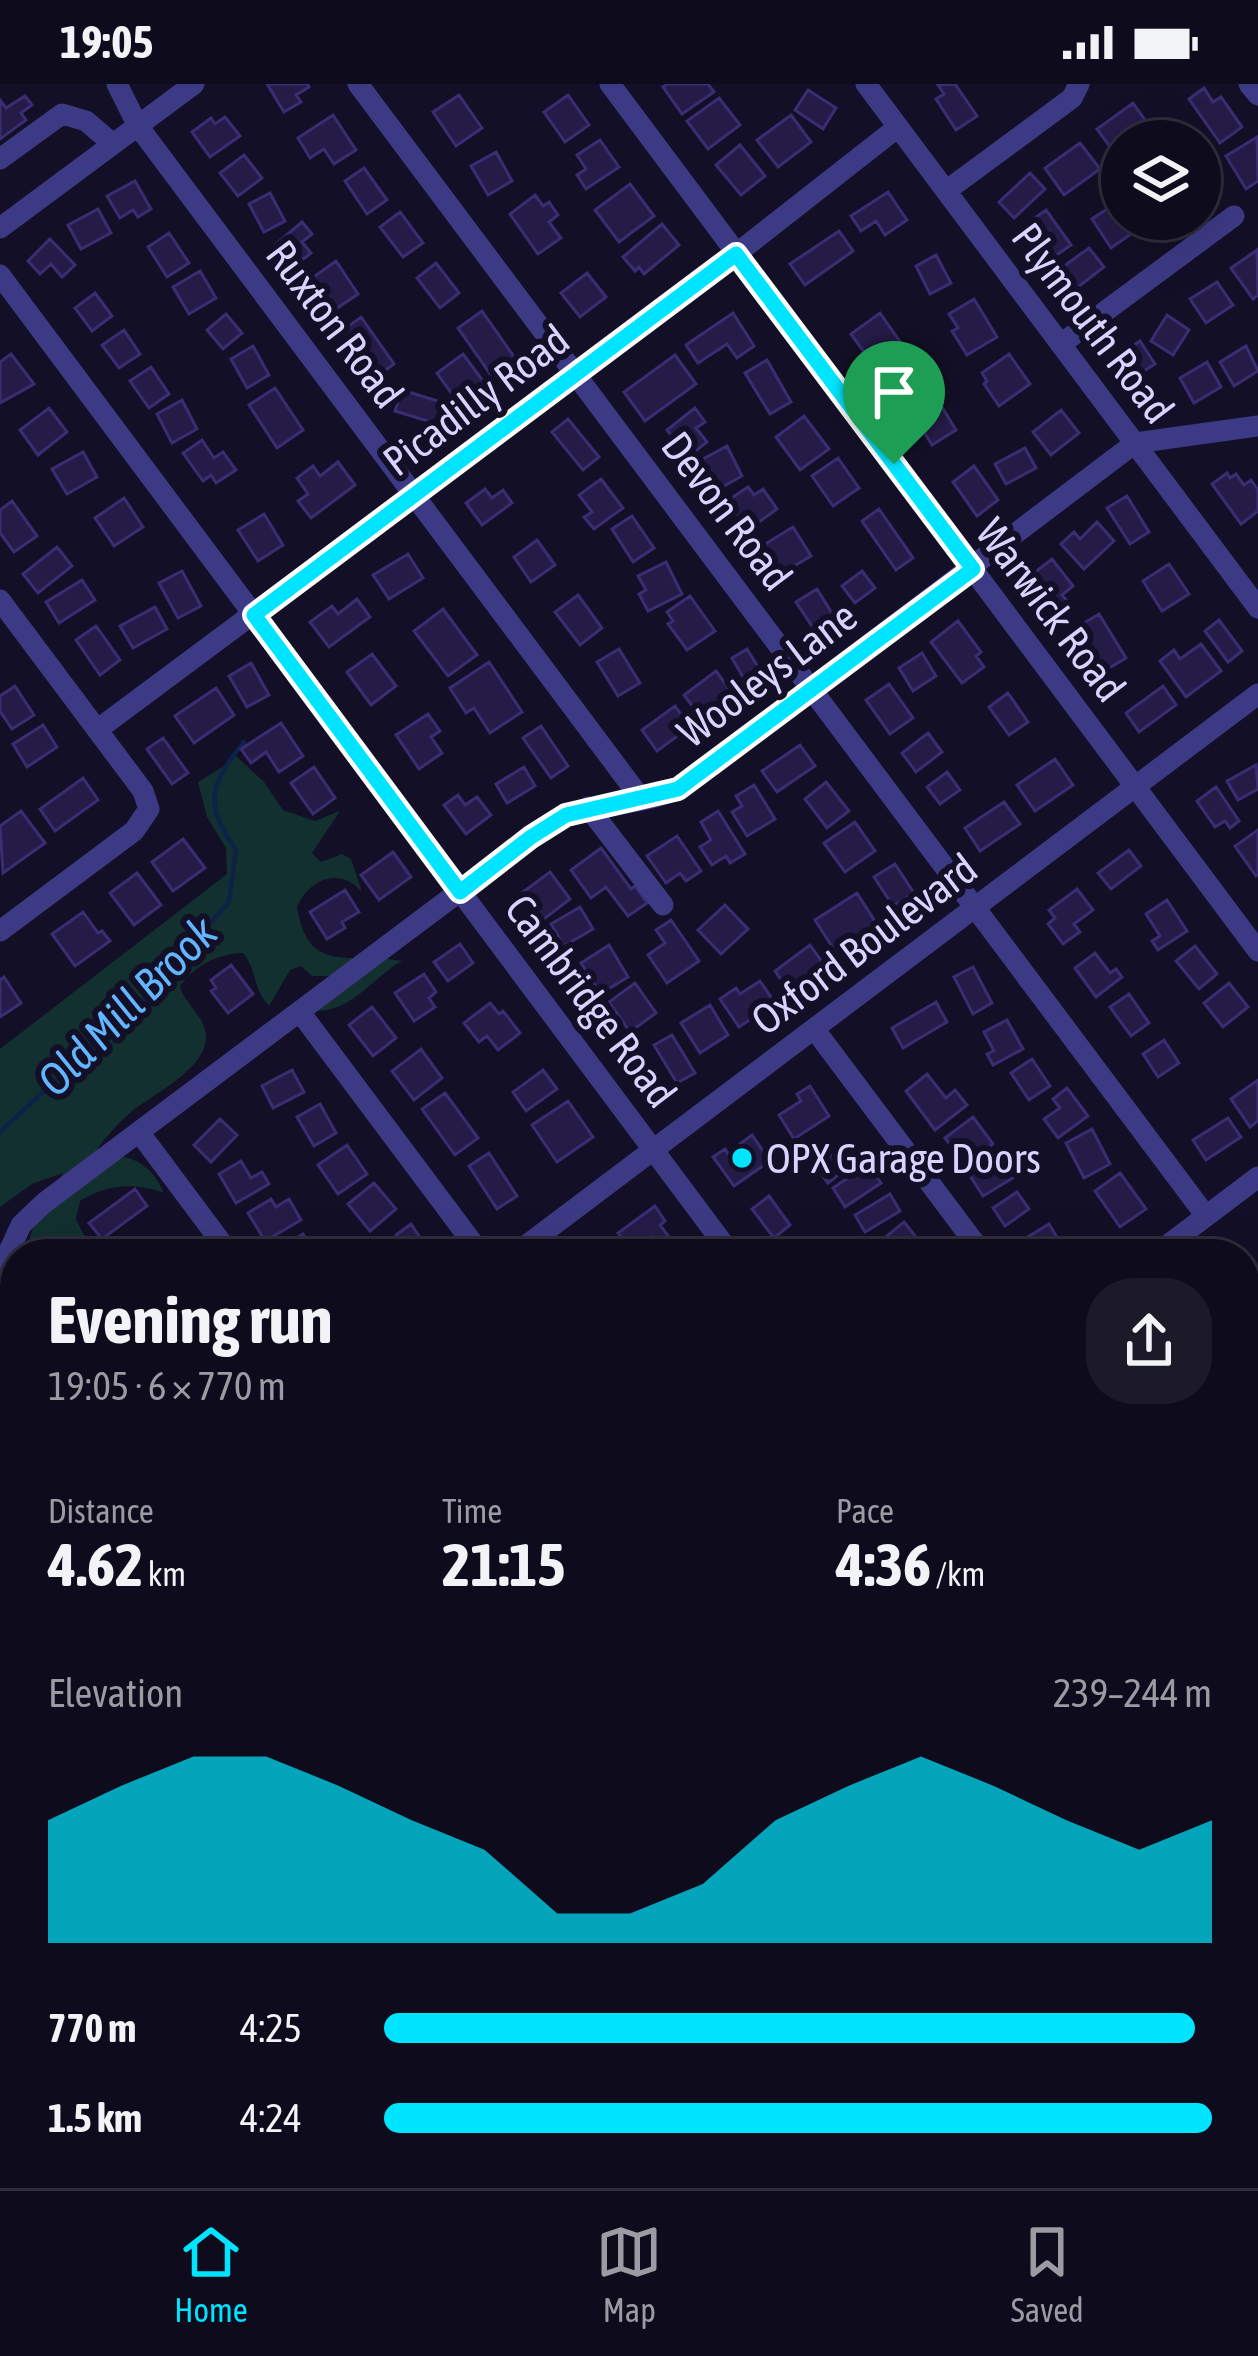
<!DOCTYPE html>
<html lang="en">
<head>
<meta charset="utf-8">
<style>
	body { margin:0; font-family:"Asap Condensed",sans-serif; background:#1c1929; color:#f1f3f6; height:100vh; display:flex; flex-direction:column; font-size:45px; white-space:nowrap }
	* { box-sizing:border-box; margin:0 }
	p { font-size:39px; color:#9b9ba3 }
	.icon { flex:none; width:66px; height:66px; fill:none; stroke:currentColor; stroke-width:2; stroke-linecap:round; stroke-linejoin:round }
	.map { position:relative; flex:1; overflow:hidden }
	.details { position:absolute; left:0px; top:1155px; width:1260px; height:951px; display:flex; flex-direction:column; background:#0e0b1c; border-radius:48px 48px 0 0; box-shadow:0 12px 48px #0002,0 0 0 3px #2e2b3b }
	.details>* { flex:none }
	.fabs { position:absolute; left:1101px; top:36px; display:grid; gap:24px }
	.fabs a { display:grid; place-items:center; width:120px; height:120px; border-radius:50%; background:#0e0b1c; box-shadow:0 12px 48px #0002,0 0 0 3px #2e2b3b; font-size:60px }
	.pin { position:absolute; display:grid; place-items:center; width:102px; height:102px; color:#fff; margin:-123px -51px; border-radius:50% 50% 50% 0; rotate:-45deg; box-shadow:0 0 12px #0007 }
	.pin .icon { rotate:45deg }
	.round { display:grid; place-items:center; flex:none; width:126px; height:126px; border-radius:48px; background:#1c1929 }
	.headline { display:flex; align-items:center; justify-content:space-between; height:204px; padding:0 48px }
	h1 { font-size:66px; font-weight:700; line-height:90px }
	.stats { display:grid; grid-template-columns:repeat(3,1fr); gap:18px; height:204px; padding:12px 48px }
	.stats div { display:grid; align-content:center }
	.stats b { font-size:60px; font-weight:700 }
	.stats small { font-size:33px; font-weight:400 }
	.stats p { font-size:33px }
	.chart { height:336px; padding:24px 48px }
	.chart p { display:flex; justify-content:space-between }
	.chart svg { width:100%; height:216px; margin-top:12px; fill:#00e5ff; opacity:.7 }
	ul { padding:0 48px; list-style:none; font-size:39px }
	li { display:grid; grid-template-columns:192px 144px 1fr; align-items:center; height:90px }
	li i { height:30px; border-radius:15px; background:#00e5ff }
	.status { display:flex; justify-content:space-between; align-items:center; height:84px; padding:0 60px; background:#0e0b1c; direction:ltr }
	.status svg { height:33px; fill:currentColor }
	.tabs { display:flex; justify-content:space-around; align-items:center; height:168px; border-top:3px solid #2e2b3b; background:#0e0b1c; font-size:33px; color:#9b9ba3 }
	.tabs a { display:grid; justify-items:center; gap:6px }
	.tabs .on { color:#00e5ff }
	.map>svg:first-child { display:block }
	.green { fill:#12302f }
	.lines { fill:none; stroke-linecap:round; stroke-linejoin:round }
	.stream { stroke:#0c2248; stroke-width:4.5 }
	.building { fill:#241b47; stroke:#3b2d73; stroke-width:3 }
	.minor { stroke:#3d3a85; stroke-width:21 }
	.route-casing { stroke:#fff; stroke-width:24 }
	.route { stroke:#00e5ff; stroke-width:15 }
	.poi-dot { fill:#00e5ff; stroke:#130f26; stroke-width:4.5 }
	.labels { text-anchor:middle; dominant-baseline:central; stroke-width:12; stroke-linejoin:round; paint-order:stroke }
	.street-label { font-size:42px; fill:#d9d4ff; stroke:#130f26 }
	.poi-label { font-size:42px; fill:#d9d4ff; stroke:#130f26; text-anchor:start }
	.water-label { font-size:45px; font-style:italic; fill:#62b6ff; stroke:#130f26 }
</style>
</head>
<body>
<div class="status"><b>19:05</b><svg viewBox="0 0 49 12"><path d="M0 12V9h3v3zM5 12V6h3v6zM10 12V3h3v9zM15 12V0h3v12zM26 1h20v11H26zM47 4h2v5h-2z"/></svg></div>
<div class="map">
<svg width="1258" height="2104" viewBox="0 0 1258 2104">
	<rect width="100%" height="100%" fill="#130f26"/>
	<path class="green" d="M234,670L264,698L283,726L315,737L340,727L312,769L321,778L342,770L351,775L362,808C340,782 309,795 297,823C308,893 352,867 402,877C373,893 351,929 314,927L331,892H312L301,882L290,886L269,922C252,903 257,885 243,869C218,870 195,881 180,902C184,919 204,932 206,950C209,984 153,1010 131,1028C116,1041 105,1054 94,1070C129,1071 149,1075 164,1109C135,1098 106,1100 80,1117L76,1135C84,1152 91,1168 111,1170H25L37,1130L63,1089L32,1100L0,1123V965L227,790L226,764L207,733L198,698L224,682Z"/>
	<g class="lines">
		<path class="stream" d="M0,1048L144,914L229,818L236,766C203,719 210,700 244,658"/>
	</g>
	<path class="building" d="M267,0H308L309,3L296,11L301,18L284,28Z
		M667,0H708L714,8L682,30L663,3Z
		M955,0L977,32L956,46L936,15L944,10L938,1Z
		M1204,4L1213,18L1221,13L1242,43L1220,59L1189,15Z
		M808,6L836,24L823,45L795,26Z
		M459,11L482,44L456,62L433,28Z
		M568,11L589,41L565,58L544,28Z
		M25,12L32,21L21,29L26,36L0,55V16L6,24Z
		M719,14L740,41L708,65L687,37Z
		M1133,19L1152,46L1137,57H1122V68L1117,72L1097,45Z
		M333,31L356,66L334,80L324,65L310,74L298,54Z
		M791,31L811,58L778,83L757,56Z
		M225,33L240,52L210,73L192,48L211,34L215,40Z
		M1257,53L1258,97L1246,105L1226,72Z
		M600,56L619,83L586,105L577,91L586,85L577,71Z
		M1080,59L1100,85L1064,111L1045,84Z
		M740,61L765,92L741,111L716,81Z
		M496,68L512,97L488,111L471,82Z
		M244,71L262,94L238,112L220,89Z
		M364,84L387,116L367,130L345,97Z
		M1030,89L1045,105L1014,134L999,118Z
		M135,97L151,125L138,133L133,126L120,134L107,112Z
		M630,100L654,132L619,158L595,126Z
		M888,108L907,136L885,151L876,137L861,147L851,132Z
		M270,109L285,137L264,148L249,120Z
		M535,111L543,122L549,118L558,131L549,138L561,154L538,170L510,130Z
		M1122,115V135H1144L1147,139L1111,164L1092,135Z
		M98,125L111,149L81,165L68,141Z
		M1046,126L1071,161L1048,177L1023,142Z
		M400,128L423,159L403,173L380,143Z
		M302,138L312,150L302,158L311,169L293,183L275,161Z
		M662,140L679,161L644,190L639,183L635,187L623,173Z
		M839,147L853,167L805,201L790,180Z
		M169,149L189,179L167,193L148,163Z
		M50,155L75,181L62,193L51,180L40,190L28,177Z
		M1089,164L1104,183L1069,210L1053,190Z
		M1257,166L1258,211L1253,215L1231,184Z
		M936,171L951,199L930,210L916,182Z
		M336,177L358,210L327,231L305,199Z
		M436,179L459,209L440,224L417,194Z
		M200,187L216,214L189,230L173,203Z
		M587,189L606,213L580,233L561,209Z
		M1217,198L1233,221L1206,239L1190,215Z
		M95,209L112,232L92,247L75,224Z
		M974,215L997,253L967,271L952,247L958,244L949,230Z
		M482,227L519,280L495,297L458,244Z
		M733,229L754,262L737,274L727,260L698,279L686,261Z
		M880,229L906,266L877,286L851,250Z
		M226,230L242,249L223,265L207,246Z
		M1167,231L1189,246L1173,271L1151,257Z
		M361,233L394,280L375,294L342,247Z
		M124,246L140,270L119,284L102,261Z
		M1140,257L1155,280L1128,297L1114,274Z
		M253,262L269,291L247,304L231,275Z
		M1246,262L1258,287L1234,302L1220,278Z
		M11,270L34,300L0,319V278Z
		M463,270L486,301L459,320L437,289Z
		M1009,270L1030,300L999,322L984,300L987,297L982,289Z
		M675,271L696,300L645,337L624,308Z
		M767,276L791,318L770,330L745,289Z
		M1207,278L1221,303L1194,319L1180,294Z
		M151,283L169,310L149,324L130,297Z
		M275,304L303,346L277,364L249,321Z
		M402,306L444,319L437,340L395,327Z
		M925,310L936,327L942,323L956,346L932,361L907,321Z
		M182,316L197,345L172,359L157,330Z
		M49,324L67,348L38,371L20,346Z
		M695,324L705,338L696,344L707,358L688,373L667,346Z
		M1061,326L1079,349L1051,371L1033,348Z
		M804,332L829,365L800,386L776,353Z
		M568,335L599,373L583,386L552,348Z
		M202,356L214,374L223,368L236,386L216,399L211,391L203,397L183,369Z
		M727,362L742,392L717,406L701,376Z
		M1025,364L1036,384L1006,400L995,380Z
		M83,368L97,393L67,410L52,385Z
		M838,374L859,404L833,422L812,392Z
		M338,378L355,401L311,434L298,417L308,410L297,394L313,382L320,392Z
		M974,382L998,416L977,432L953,398Z
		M1227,389L1230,394L1236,390L1244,401L1251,396L1258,406V427L1241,440L1212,400Z
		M601,395L623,424L594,445L584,433L592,428L579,411Z
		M748,403L754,411L763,405L777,425L748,446L727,417Z
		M485,405L492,414L503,406L512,419L482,441L466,419Z
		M1127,412L1149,448L1130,460L1107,424Z
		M124,414L143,443L114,462L95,434Z
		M12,417L37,452L14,468L0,449V426Z
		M879,425L913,474L896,486L862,437Z
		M264,430L283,461L258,477L238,446Z
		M632,432L654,464L633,478L612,445Z
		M1097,438L1114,457L1084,485L1061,460L1074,448L1080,455Z
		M793,443L811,472L779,491L762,462Z
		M537,456L555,481L531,498L514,473Z
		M57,463L72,482L38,509L23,490Z
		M408,470L423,494L389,515L373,491Z
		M1052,475L1073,502L1062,511L1069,519L1054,531L1026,495Z
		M666,478L682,510L648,527L639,510L646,506L638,492Z
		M1169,480L1189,510L1162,527L1143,497Z
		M182,487L201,522L178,534L159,499Z
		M862,487L875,504L855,519L842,502Z
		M82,496L95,516L59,539L46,518Z
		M817,505L835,534L815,547L796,518Z
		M578,511L602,544L580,561L555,528Z
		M690,512L715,547L687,566L668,540L673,537L667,528Z
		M357,515L370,533L329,563L310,538L332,522L338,530Z
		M155,523L167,545L133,564L120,542Z
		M443,525L477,571L448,592L414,547Z
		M1099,530L1126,574L1101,589L1074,545Z
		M1219,536L1242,567L1228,578L1205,547Z
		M958,537L981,568L976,572L984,583L962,599L931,558Z
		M96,542L120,576L100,591L76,556Z
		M1201,560L1221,587L1186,613L1160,577L1174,566L1180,575Z
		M619,565L640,599L618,612L597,578Z
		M747,565L763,591L747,600L732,574Z
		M922,569L936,592L913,607L899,584Z
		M372,570L396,602L371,621L347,588Z
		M489,578L522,628L490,649L474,624L466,629L450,604Z
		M251,579L269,611L247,623L229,592Z
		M716,587L733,610L701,634L684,611Z
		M889,600L913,634L890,650L866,616Z
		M15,602L34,631L12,645L0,627V612Z
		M1163,602L1176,621L1139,648L1126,629Z
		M216,604L234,631L194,659L175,632Z
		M1008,609L1028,638L1009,651L989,623Z
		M675,622L690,643L657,667L642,646Z
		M428,630L440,647L431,653L442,669L419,685L396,651Z
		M281,639L303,672L279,688L266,668L251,679L241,665Z
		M43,641L57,663L27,683L13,660Z
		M541,642L568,682L551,694L523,654Z
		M928,649L942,668L916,688L902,669Z
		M163,654L188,689L172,700L147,665Z
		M800,661L815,682L777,708L762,687Z
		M1055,675L1073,701L1035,727L1017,701Z
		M1256,681L1258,705L1238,716L1227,697Z
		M314,683L335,714L313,730L291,699Z
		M524,683L535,702L507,719L496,700Z
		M947,688L960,706L940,720L927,703Z
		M83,694L98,716L55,747L40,725Z
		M826,698L849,727L827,744L805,715Z
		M754,701L775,735L747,752L732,728L742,722L736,712Z
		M1216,703L1239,737L1230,744L1225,737L1215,743L1197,717Z
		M458,711L465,721L477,713L491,731L466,750L444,721Z
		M1004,718L1020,740L980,767L965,744Z
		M21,727L45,759L3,789L0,742Z
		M718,727L745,770L730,779L726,772L712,781L700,763L711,756L701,738Z
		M855,738L875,767L845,788L824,759Z
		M1258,746V790L1256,792L1235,762Z
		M677,752L701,787L686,797L680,789L666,799L647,772Z
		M183,755L205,784L173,807L152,778Z
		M601,764L631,805L635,802L647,819L628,832L606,803L591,814L571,786Z
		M1129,766L1141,782L1111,805L1098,789Z
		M393,768L411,793L379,816L361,791Z
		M895,780L914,809L893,822L874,793Z
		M550,788L570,815L544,835L523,808Z
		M137,789L161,821L134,841L110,809Z
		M1077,805L1093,826L1074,840L1080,848L1063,860L1048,840L1055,834L1049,826Z
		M345,806L359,828L342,838L345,844L327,855L310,828Z
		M857,809L878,842L836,869L815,836Z
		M1167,816L1187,847L1158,866L1152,857L1160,852L1146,830Z
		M725,821L748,845L721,870L698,846Z
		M580,823L593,845L564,862L551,840Z
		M83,828L98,849L102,847L110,857L75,882L52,850Z
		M671,836L699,877L667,899L648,871L665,859L656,846Z
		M460,860L473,879L448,897L434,878Z
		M609,861L628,893L600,910L581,879Z
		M810,861L825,882L789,907L775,887Z
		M1195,862L1217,890L1199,905L1176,877Z
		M1095,869L1110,889L1116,885L1122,893L1096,913L1075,884Z
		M231,881L253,910L228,929L211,907L216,904L211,896Z
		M973,883L992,919L973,930L954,893Z
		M424,890L436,908L429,914L435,923L414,937L395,909Z
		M4,893L21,919L0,933V896Z
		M760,897L775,919L739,943L720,915L736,904L740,910Z
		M635,899L656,929L630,948L609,918Z
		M1229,899L1248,923L1223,943L1204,919Z
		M1129,910L1149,939L1131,952L1110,923Z
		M936,918L947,938L903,964L892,944Z
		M490,919L499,930L503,927L520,949L498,966L487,952L479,958L464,939Z
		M710,921L728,951L700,969L681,939Z
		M372,923L396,954L373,972L349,941Z
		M1007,936L1023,965L993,981L987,970L994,967L984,948Z
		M672,951L695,989L677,999L654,961Z
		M1164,956L1179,979L1158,993L1143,970Z
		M421,965L442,994L414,1016L392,987Z
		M1032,975L1050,1002L1029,1016L1011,989Z
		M292,986L304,1008L273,1024L262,1002Z
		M543,986L557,1005L526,1027L513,1008Z
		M927,990L946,1014L955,1006L967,1021L935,1046L906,1007Z
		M1258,996V1037L1250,1043L1231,1015Z
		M810,1002L829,1032L794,1055L779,1031L801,1017L797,1010Z
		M1067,1004L1088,1032L1058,1054L1044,1035L1060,1024L1053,1015Z
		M445,1009L478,1054L455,1071L422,1025Z
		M568,1017L593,1053L557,1078L532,1041Z
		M320,1020L336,1049L314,1062L297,1033Z
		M973,1033L993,1060L966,1081L945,1054Z
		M1228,1034L1241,1053L1206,1076L1193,1056Z
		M220,1035L237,1051L211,1078L194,1061Z
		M1092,1045L1110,1080L1084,1094L1066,1059Z
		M752,1051L770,1077L734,1102L713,1073L725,1065L731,1074L744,1065L740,1060Z
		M850,1056L862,1072L828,1099L816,1083Z
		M347,1061L367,1090L338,1110L318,1081Z
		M1000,1067L1016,1092L983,1112L967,1087Z
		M489,1069L517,1112L497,1125L469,1082Z
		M241,1077L251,1094L262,1088L269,1100L236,1119L219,1090Z
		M868,1080L881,1099L845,1123L833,1104Z
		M1120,1089L1146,1125L1120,1143L1095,1107Z
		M374,1099L396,1125L370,1147L348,1120Z
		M135,1105L147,1122L102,1155L89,1139Z
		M1017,1108L1029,1125L1005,1142L993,1124Z
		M890,1110L900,1127L865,1148L855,1131Z
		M769,1112L790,1141L774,1154L752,1125Z
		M271,1115L276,1123L289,1115L301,1136L265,1157L248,1129Z
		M655,1122L665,1137L660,1141L669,1153L657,1162L651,1153L632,1167L618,1149Z
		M904,1138L920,1158L905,1170L896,1161L885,1170L877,1160Z
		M411,1140L431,1170H386L384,1166L399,1156L396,1151Z
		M1049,1140L1067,1170H1036L1026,1154Z
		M303,1150L315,1170H276L275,1167Z
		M1249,1362L1258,1375V1422L1250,1428L1245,1420V1365Z
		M5,1456L15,1470V1507L0,1486V1460Z
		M1258,1618V1654L1255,1657L1245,1643V1628Z
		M9,1622L15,1630V1662L0,1672V1628Z
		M8,1755L15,1766V1791L0,1800V1761Z
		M1258,2037V2071L1245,2079V2045Z
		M321,2091H372L354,2104H325L318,2094Z
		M512,2091H551L552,2092L540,2104H525Z
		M831,2091H849L858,2104H811Z
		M1177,2091H1206L1215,2104H1159Z"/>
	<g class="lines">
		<path class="minor" d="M117,0L138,42L642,716
			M358,0L1206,1132
			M610,0L1258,867
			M866,0L1258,524
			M1249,0L1258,11
			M0,75L62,30L86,37L113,60
			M946,107L1072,14L1079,0
			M0,144L194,0
			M0,191L731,1170
			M1061,260L1234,132
			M0,516L143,707L149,725L134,747L0,847
			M97,646L736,170L898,43
			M588,723L663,821
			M300,928L481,1170
			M815,946L983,1170
			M139,1048L230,1170
			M515,1170L1258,610
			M1156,1170L1258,1093
			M0,1187L21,1141L44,1119L548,741C590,718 635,724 678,705L1135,359L1258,342
			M1245,1256L1255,1268L1253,1277L1245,1282
			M0,1415L15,1414
			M0,1534L15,1554
			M1245,1722L1258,1713
			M0,1871L15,1892
			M1245,1989L1258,1979
			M0,2034L15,2023
			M263,2091V2104
			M452,2091L463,2104
			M1005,2091L1015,2104
			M731,2104L749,2091
			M1090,2104L1108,2091"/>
	</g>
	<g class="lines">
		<defs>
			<path id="route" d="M736,170L973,485L678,705L566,731L531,753L460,808L254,531Z"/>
		</defs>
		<use href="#route" class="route-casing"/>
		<use href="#route" class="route"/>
	</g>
	<circle class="poi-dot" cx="742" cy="1074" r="12"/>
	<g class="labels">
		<g class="street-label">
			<text transform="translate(1093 239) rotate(53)">Plymouth Road</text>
			<text transform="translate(335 240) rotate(53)">Ruxton Road</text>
			<text transform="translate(476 316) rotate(-37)">Picadilly Road</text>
			<text transform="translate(727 427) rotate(53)">Devon Road</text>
			<text transform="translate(1051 526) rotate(53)">Warwick Road</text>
			<text transform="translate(767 590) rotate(-37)">Wooleys Lane</text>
			<text transform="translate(864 860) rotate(-37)">Oxford Boulevard</text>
			<text transform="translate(591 917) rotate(53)">Cambridge Road</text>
		</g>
		<g class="poi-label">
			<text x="766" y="1074">OPX Garage Doors</text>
		</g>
		<g class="water-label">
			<text transform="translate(127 922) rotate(-45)">Old Mill Brook</text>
		</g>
	</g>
</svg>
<div class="fabs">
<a><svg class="icon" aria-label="layers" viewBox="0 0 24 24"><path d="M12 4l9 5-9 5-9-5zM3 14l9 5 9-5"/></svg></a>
</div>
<div class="pin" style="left:894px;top:380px;background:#1e9e55"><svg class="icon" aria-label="arrive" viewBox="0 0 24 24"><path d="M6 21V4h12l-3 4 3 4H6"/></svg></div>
<section class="details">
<div class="headline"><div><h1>Evening run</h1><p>19:05 · 6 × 770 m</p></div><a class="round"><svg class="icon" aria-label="share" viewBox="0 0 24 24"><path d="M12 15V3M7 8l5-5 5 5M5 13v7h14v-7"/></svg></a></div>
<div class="stats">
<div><p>Distance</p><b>4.62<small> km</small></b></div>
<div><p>Time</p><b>21:15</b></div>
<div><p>Pace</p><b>4:36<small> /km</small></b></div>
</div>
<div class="chart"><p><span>Elevation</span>239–244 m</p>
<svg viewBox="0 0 160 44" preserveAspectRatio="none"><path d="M0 44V19L10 12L20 6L30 6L40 12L50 19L60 25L70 38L80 38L90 32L100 19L110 12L120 6L130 12L140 19L150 25L160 19V44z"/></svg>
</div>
<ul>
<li><b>770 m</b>4:25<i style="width:98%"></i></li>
<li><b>1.5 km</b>4:24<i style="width:100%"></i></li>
</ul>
</section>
</div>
<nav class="tabs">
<a class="on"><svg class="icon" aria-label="home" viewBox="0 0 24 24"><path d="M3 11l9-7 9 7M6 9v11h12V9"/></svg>Home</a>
<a><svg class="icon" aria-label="map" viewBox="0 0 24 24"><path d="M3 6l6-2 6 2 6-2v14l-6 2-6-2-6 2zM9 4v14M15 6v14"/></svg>Map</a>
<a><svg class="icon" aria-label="saved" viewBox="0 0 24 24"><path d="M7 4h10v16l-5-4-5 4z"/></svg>Saved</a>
</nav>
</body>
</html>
